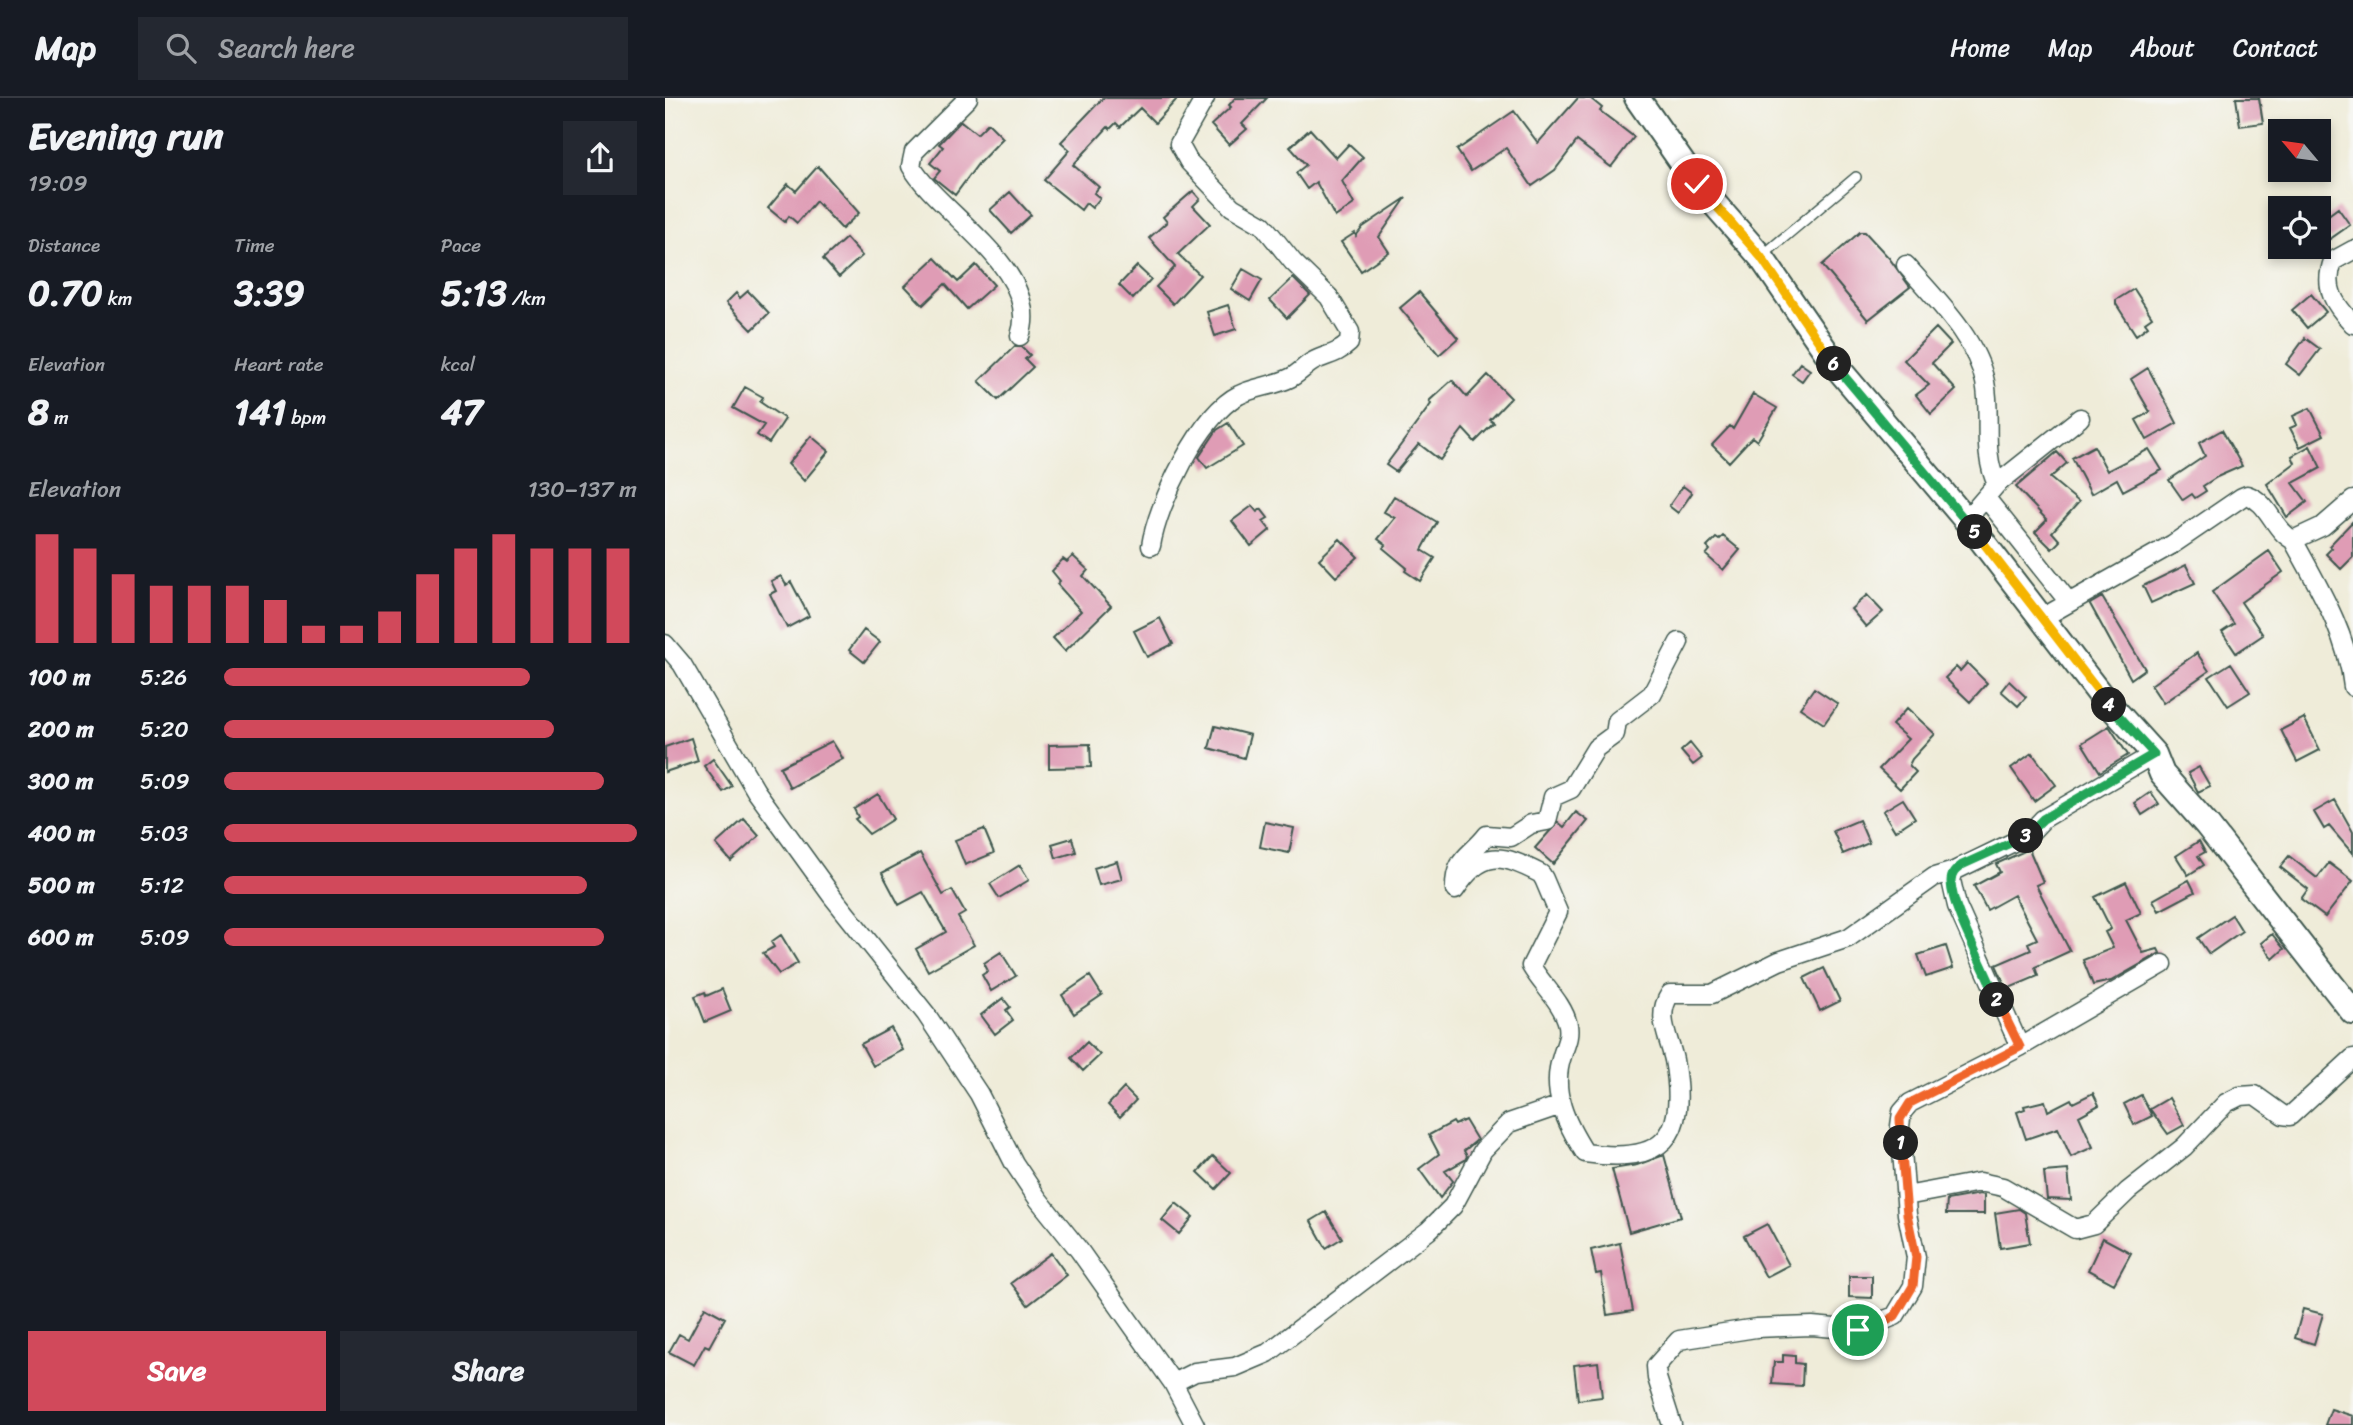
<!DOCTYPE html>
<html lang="en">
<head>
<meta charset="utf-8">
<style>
	body { margin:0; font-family:Sriracha,sans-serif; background:#242831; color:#f1f3f6; height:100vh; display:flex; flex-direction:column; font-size:26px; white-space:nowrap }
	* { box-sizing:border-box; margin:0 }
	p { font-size:23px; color:#9ea1a6 }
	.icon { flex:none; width:38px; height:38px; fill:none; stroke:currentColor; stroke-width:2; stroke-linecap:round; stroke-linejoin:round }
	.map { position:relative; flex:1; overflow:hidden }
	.drawer { display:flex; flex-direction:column; background:#171b24; width:665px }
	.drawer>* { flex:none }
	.needle { width:46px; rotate:299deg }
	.fabs { position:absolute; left:1603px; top:21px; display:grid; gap:14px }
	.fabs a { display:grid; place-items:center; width:63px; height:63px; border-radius:0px; background:#171b24; box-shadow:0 4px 10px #0003; font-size:35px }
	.pin { position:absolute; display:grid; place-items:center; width:60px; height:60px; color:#fff; margin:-30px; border:4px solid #fff; border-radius:50%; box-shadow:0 2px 7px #0007 }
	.km { position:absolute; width:35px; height:35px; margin:-18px; border-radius:50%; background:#222; color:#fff; font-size:19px; line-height:35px; text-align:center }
	.round { display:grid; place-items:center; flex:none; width:74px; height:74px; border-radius:0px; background:#242831 }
	.head { display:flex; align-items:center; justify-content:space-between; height:119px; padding:0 28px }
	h1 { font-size:38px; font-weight:700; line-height:52px }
	.figures { display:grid; grid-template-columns:repeat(3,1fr); gap:10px; height:119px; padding:7px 28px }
	.figures div { display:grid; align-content:center }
	.figures b { font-size:35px; font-weight:700 }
	.figures small { font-size:19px; font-weight:400 }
	.figures p { font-size:19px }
	.chart { height:196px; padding:14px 28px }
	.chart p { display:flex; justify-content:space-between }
	.chart svg { width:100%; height:126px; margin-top:7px; stroke:#d1495b; stroke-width:6 }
	.action { display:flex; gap:14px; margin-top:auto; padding:14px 28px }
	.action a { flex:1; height:80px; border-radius:0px; background:#d1495b; color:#fff; font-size:28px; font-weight:700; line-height:80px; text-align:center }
	.action a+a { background:#242831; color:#f1f3f6 }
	ul { padding:0 28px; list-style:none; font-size:23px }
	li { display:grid; grid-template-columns:112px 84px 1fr; align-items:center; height:52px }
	li i { height:18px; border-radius:9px; background:#d1495b }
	header { display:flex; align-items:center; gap:42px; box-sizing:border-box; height:98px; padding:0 35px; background:#171b24; border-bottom:2px solid #363941 }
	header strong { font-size:33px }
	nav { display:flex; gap:38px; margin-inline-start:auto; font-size:24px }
	.search { width:490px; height:63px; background:#242831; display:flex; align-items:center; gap:18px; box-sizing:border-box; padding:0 24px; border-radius:0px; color:#9ea1a6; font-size:26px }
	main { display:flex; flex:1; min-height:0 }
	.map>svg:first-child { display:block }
	.building { fill:#df9cb5 }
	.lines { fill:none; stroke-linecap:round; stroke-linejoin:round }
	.lane-casing { stroke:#3e574d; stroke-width:12 }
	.street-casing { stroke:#3e574d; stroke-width:21 }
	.secondary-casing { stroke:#3e574d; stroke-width:28 }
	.lane { stroke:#fff; stroke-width:9 }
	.street { stroke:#fff; stroke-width:18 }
	.secondary { stroke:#fff; stroke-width:24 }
	.split-1-casing { stroke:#fff; stroke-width:14 }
	.split-2-casing { stroke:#fff; stroke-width:14 }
	.split-3-casing { stroke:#fff; stroke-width:14 }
	.split-4-casing { stroke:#fff; stroke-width:14 }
	.split-5-casing { stroke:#fff; stroke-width:14 }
	.split-6-casing { stroke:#fff; stroke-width:14 }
	.split-7-casing { stroke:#fff; stroke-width:14 }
	.split-1 { stroke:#f0652b; stroke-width:9 }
	.split-2 { stroke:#f0652b; stroke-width:9 }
	.split-3 { stroke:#22a559; stroke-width:9 }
	.split-4 { stroke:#22a559; stroke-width:9 }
	.split-5 { stroke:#f5b400; stroke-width:9 }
	.split-6 { stroke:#22a559; stroke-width:9 }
	.split-7 { stroke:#f5b400; stroke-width:9 }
</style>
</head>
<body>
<header>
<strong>Map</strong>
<div class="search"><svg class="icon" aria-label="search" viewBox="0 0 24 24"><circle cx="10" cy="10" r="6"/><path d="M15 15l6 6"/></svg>Search here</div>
<nav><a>Home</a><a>Map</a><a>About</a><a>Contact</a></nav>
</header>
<main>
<section class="drawer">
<div class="head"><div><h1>Evening run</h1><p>19:09</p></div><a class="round"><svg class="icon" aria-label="share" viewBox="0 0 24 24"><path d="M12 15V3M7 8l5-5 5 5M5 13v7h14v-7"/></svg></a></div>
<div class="figures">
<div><p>Distance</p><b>0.70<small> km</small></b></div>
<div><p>Time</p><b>3:39</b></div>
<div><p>Pace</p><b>5:13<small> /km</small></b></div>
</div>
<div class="figures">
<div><p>Elevation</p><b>8<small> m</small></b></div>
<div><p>Heart rate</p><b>141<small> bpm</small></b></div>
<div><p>kcal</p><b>47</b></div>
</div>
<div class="chart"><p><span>Elevation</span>130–137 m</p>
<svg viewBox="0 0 160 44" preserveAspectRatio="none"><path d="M5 44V6M15 44V11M25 44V20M35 44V24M45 44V24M55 44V24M65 44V29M75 44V38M85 44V38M95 44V33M105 44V20M115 44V11M125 44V6M135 44V11M145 44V11M155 44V11"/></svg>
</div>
<ul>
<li><b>100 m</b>5:26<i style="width:74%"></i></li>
<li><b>200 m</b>5:20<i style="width:80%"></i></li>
<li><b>300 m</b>5:09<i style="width:92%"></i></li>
<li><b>400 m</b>5:03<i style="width:100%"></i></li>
<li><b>500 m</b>5:12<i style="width:88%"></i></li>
<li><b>600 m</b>5:09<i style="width:92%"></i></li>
</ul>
<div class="action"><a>Save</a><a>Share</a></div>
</section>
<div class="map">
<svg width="1688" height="1327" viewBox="0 0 1688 1327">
	<rect width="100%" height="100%" fill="#f6f6f2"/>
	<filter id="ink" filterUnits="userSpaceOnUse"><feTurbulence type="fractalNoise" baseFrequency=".0143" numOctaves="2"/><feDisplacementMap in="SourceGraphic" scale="14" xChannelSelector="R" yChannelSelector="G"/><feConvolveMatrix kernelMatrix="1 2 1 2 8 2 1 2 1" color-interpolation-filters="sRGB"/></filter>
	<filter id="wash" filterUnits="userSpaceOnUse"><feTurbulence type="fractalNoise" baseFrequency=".00686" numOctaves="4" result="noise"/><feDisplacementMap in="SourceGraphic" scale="28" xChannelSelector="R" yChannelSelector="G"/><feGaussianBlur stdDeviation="1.57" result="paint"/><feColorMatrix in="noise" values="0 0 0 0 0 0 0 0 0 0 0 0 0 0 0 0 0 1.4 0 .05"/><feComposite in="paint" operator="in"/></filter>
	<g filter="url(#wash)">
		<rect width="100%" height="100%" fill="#efecd9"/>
		<g id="blocks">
			<path class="building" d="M438,0H513L490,25L475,10L455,29L451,25L445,31L443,29L408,67L434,89L429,95L435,100L427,110L421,105L416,112L379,82L405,52L396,44Z
				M570,0H602L577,26L582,31L564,47L546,27L566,9L564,7Z
				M913,0H925L937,10L935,13L969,39L946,69L912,43L890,72L867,88L841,50L806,73L792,52L849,13L873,45Z
				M1571,0H1594L1598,25L1575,28Z
				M296,23L312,36L323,25L338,40L313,66L290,97L269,80L275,73L265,65L278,49L274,46Z
				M645,31L671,60L684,46L698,59L677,83L689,106L670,119L651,84L642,91L631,75L641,67L625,49Z
				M153,68L194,115L177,131L151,103L132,125L124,118L120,124L103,110L123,86L131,93Z
				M528,93L535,101L528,108L545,126L513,156L535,177L508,206L491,189L510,169L484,140L502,124L498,119Z
				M345,94L366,117L346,135L325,112Z
				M741,100L714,139L724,154L696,173L676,144L690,135L691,138L698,129Z
				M1673,110L1685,127L1665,141L1654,124Z
				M1195,134H1200L1224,160L1245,189L1203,222L1157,167Z
				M181,140L197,158L174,179L158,161Z
				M270,160L293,184L311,167L329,187L302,211L280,186L258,207L240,188Z
				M472,168L486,181L468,201L454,187Z
				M578,171L597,182L585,203L566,191Z
				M628,180L645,197L622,220L605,202Z
				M1469,191L1487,219L1480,224L1483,228L1471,237L1451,206V202Z
				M83,193L104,215L87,232L61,205L71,195L75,200Z
				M754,194L793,240L774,257L735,210Z
				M1646,196L1661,214L1642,230L1627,212Z
				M563,207L571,231L550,238L542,214Z
				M1271,230L1286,246L1267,265L1291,292L1266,316L1251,297L1264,287L1239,262Z
				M1640,240L1655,251L1635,277L1621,266Z
				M350,248L357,249L365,257L360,261L368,269L333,302L314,283Z
				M1135,265L1145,272L1137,283L1127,276Z
				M1483,270L1512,325L1482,342L1471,322L1485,314L1466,281Z
				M823,277L846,300L825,322L829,325L810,344L798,331L775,362L754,346L731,374L721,367L766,306L764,303L787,282L802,299Z
				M80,289L98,299L95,304L120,321L104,345L92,337L99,327L68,310Z
				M1088,296L1112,310L1092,343L1087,339L1064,364L1047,347L1065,328L1068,331Z
				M1645,310L1659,337L1635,349L1625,330L1632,327L1628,318Z
				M563,325L578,348L542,370L534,359L552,332Z
				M1557,332L1577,368L1552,379L1538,388L1541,393L1530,400L1527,396L1518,402L1504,382L1540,358L1534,345Z
				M146,338L164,353L139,383L123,366Z
				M1429,348L1442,373L1484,351L1497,372L1458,393L1452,381L1426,396L1407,360Z
				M1645,348L1656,370L1628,385L1642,404L1622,419L1602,386L1630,365L1627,358Z
				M1392,354L1402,365L1385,380L1414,404L1387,434L1395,443L1387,451L1370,434L1382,422L1351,389Z
				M1018,388L1027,395L1013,415L1004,408Z
				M729,398L772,424L757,452L770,460L755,483L740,473L742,470L718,450L721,447L713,441L730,420L719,414Z
				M587,408L592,414L596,411L603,420L598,423L605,432L586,448L567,423Z
				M1688,423V459L1676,471L1661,456L1667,450L1664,448Z
				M1058,438L1075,452L1058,472L1041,457L1045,452L1042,449L1051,440L1054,442Z
				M675,441L693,459L671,479L654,461Z
				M1604,453L1618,474L1576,504L1598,537L1571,555L1557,534L1569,526L1547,494Z
				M408,458L423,472L418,478L446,508L400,553L388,540L416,513L392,486L395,483L387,473L398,461L402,464Z
				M1521,467L1530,485L1486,505L1478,488Z
				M116,478L121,487L126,484L144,518L122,530L105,496L111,493L106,483Z
				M1202,497L1218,514L1201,529L1186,511Z
				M1437,499L1480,571L1466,581L1425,506Z
				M495,520L508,546L482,559L469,533Z
				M199,532L215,544L199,564L184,552Z
				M1532,555L1544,573L1498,605L1486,587Z
				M1302,565L1322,585L1305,604L1280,580L1291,569L1295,573Z
				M1566,565L1585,594L1563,608L1544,579Z
				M1344,583L1361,599L1353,608L1336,593Z
				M1149,590L1173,606L1159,626L1135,610Z
				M1242,610L1270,636L1247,661L1244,667L1251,674L1235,691L1214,671L1243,641L1227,627Z
				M1639,620L1655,652L1632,664L1616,632Z
				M550,628L585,637L579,660L544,650Z
				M1444,628L1463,657L1435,674L1417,645Z
				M26,640L33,663L0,674V649Z
				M167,643L178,661L125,690L115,669Z
				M1025,645L1037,660L1028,667L1016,653Z
				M425,646L426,669L384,670V647Z
				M1367,655L1391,687L1369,703L1346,670Z
				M48,661L67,688L58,694L39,668Z
				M1534,669L1545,688L1533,694L1523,675Z
				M1486,694L1494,706L1477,717L1470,705Z
				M213,696L228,721L204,736L190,721L193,719L189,711Z
				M1238,701L1250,720L1230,733L1218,713Z
				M1670,702L1688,734V756L1664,728L1659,731L1649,714Z
				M911,714L923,723L888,766L870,750L893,724L899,729Z
				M79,721L94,738L66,763L51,746Z
				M1194,722L1204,745L1178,756L1168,733Z
				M600,724L629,730L624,755L595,749Z
				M319,731L329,755L300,767L290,742Z
				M407,740L411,754L391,760L387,746Z
				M1534,743L1540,754L1533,758L1539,767L1523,777L1511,758Z
				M1364,751L1378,784L1371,787L1405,853L1370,869L1373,878L1342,891L1331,867L1366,852L1363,845L1372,841L1349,797L1322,812L1309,788L1335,774L1331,766Z
				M255,755L278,797L287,792L300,815L293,819L309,847L263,873L251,851L281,834L258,794L234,807L217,775Z
				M1624,758L1652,780L1664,765L1688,783L1660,819L1636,801L1643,791L1615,769Z
				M452,763L457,781L434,787L429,770Z
				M355,767L364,782L334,800L325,786Z
				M1524,782L1530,794L1494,813L1488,802Z
				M1461,784L1476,815L1461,822L1478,855L1493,851L1495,855L1446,883L1428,887L1418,862L1448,850L1440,834L1446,831L1430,799Z
				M1567,817L1577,833L1544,856L1533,840Z
				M1607,836L1619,851L1608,861L1596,845Z
				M116,837L133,865L114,876L98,855L109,849L106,844Z
				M1281,848L1288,870L1261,879L1253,857Z
				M336,854L351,878L326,893L317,877L323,873L319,865Z
				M1159,870L1175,903L1155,913L1139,880Z
				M425,878L437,897L409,916L397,897Z
				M57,891L66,913L40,924L30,898L40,894L41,898Z
				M338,900L345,909L341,912L348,922L330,936L316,917Z
				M226,930L238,952L208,968L196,946Z
				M422,944L435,957L418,973L406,960Z
				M459,990L471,1002L455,1019L443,1007Z
				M1428,995L1434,1007L1414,1018L1428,1049L1406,1059L1393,1030L1361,1041L1352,1014L1360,1011L1359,1008L1380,1003L1383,1013L1406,1001L1408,1005Z
				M1476,997L1487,1018L1469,1027L1459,1006Z
				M1504,1000L1519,1027L1503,1036L1485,1011Z
				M800,1022L812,1042L799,1053L802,1058L800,1062L780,1073L788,1083L775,1100L754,1071L774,1056L764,1037L788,1024L790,1027Z
				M999,1057L1016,1119L964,1134L947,1071L972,1067Z
				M548,1058L566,1075L551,1091L533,1074Z
				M1403,1072L1406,1102L1382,1101L1379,1074Z
				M1315,1096L1319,1097V1116H1281L1282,1102Z
				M511,1105L528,1119L514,1136L497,1122Z
				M1354,1111L1360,1115L1365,1145L1335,1150L1330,1115Z
				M661,1114L677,1140L661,1150L646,1123Z
				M1102,1126L1124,1167L1101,1179L1079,1138Z
				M1438,1140L1466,1155L1449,1186L1423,1172Z
				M955,1145L968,1213L942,1217L936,1175L931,1176L926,1152Z
				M386,1155L402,1177L363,1207L346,1185Z
				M1184,1178H1207V1200L1184,1199Z
				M40,1209L60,1220L44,1249L40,1247L29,1267L4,1254L14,1236L23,1241Z
				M1638,1211L1658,1216L1649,1246L1630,1240Z
				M1118,1257L1130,1258V1265L1138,1266L1137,1288L1107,1286L1109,1264H1118Z
				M933,1264L937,1299L913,1302L909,1267Z
				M1666,1311L1688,1318V1327H1660Z"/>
		</g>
	</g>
	<g filter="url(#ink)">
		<use href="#blocks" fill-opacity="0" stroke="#3e574d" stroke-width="2"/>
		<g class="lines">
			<defs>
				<path id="lane" d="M1097,158L1191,79"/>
				<path id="street" d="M303,0L249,54L246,68C273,115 378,173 355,238
					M1688,152L1668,163C1658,190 1669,206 1688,226
					M1241,167C1270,201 1311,239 1320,284C1327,317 1316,354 1332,386
					M1321,400L1403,503
					M1301,422L1332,386L1415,320
					M1628,442C1653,488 1683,537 1688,589
					M486,448C492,407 535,316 574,297C589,289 609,288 625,280C633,276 639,269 647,264C661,256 670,258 684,245L685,234L664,199L628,164L598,127L567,109L524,64L514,46L540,0
					M1377,520L1508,446L1577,399L1582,397C1604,404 1608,432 1628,442L1658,428L1688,402
					M1014,544L987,596L952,623L950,636L931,650L906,691L888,699L882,723L866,726L846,739L822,737C805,759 789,760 790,792C817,750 837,756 876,776L879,781L893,814L866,868C877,887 898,905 903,927C905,940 900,947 897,958C885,994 901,1025 920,1055C998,1066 1023,1041 1009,962C1004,938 990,919 1005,896H1047L1114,863L1183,840L1269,779L1289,773
					M0,546L17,566L91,693L167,798L261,916L314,996L349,1065L373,1101L414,1152L508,1285L530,1327
					M1355,949L1292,808L1286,782L1289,773L1363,737L1378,721L1489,656
					M1241,1098L1315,1084L1338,1089L1410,1131L1429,1126L1463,1093L1519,1049L1561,1005L1575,998L1590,997L1618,1017L1625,1018L1688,960
					M508,1285L530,1274L570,1269L603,1255L763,1133L788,1108L818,1052L844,1025L896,1007
					M1007,1327L992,1280L991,1268L1014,1242L1091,1230L1147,1228L1193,1232L1230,1218L1248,1188L1251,1159L1242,1116L1235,1028L1237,1014L1245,1005L1355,949L1498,866"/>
				<path id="secondary" d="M972,0L1032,86L1096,159L1171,268L1301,422L1434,595L1489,656L1497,676L1542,727L1688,914"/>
			</defs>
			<use href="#lane" class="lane-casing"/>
			<use href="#street" class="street-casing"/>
			<use href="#secondary" class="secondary-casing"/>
			<use href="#lane" class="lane"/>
			<use href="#street" class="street"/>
			<use href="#secondary" class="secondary"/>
		</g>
	</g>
	<g class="lines" filter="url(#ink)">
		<defs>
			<path id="split-1" d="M1193,1232L1222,1223L1230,1218L1248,1188L1251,1159L1242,1116L1236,1045"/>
			<path id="split-2" d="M1236,1045L1235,1021L1245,1005L1355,949L1332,902"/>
			<path id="split-3" d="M1332,902C1321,870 1287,814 1286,784C1286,775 1291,772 1297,767L1361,738"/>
			<path id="split-4" d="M1361,738L1378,721L1489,656L1444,607"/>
			<path id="split-5" d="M1310,434L1444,607"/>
			<path id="split-6" d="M1169,266L1310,434"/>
			<path id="split-7" d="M1032,86L1096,159L1169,266"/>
		</defs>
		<use href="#split-1" class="split-1-casing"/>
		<use href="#split-2" class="split-2-casing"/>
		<use href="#split-3" class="split-3-casing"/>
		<use href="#split-4" class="split-4-casing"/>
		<use href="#split-5" class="split-5-casing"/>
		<use href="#split-6" class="split-6-casing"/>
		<use href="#split-7" class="split-7-casing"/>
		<use href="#split-1" class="split-1"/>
		<use href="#split-2" class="split-2"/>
		<use href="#split-3" class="split-3"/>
		<use href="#split-4" class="split-4"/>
		<use href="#split-5" class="split-5"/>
		<use href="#split-6" class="split-6"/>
		<use href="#split-7" class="split-7"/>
	</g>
</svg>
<div class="fabs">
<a><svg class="needle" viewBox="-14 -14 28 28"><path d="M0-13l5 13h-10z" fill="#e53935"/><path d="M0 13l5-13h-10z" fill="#9ea1a6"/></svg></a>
<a><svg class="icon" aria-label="locate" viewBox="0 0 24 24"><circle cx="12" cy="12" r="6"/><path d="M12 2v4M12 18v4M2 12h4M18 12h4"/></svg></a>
</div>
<div class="pin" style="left:1193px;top:1232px;background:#1e9e55"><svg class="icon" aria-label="arrive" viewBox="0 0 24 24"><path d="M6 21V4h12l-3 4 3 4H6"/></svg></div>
<div class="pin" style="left:1032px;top:86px;background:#d93025"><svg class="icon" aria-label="check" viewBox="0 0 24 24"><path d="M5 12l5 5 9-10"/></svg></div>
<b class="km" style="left:1236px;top:1045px">1</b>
<b class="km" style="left:1332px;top:902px">2</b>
<b class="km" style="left:1361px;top:738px">3</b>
<b class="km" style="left:1444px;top:607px">4</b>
<b class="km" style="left:1310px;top:434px">5</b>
<b class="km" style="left:1169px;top:266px">6</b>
</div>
</main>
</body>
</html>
